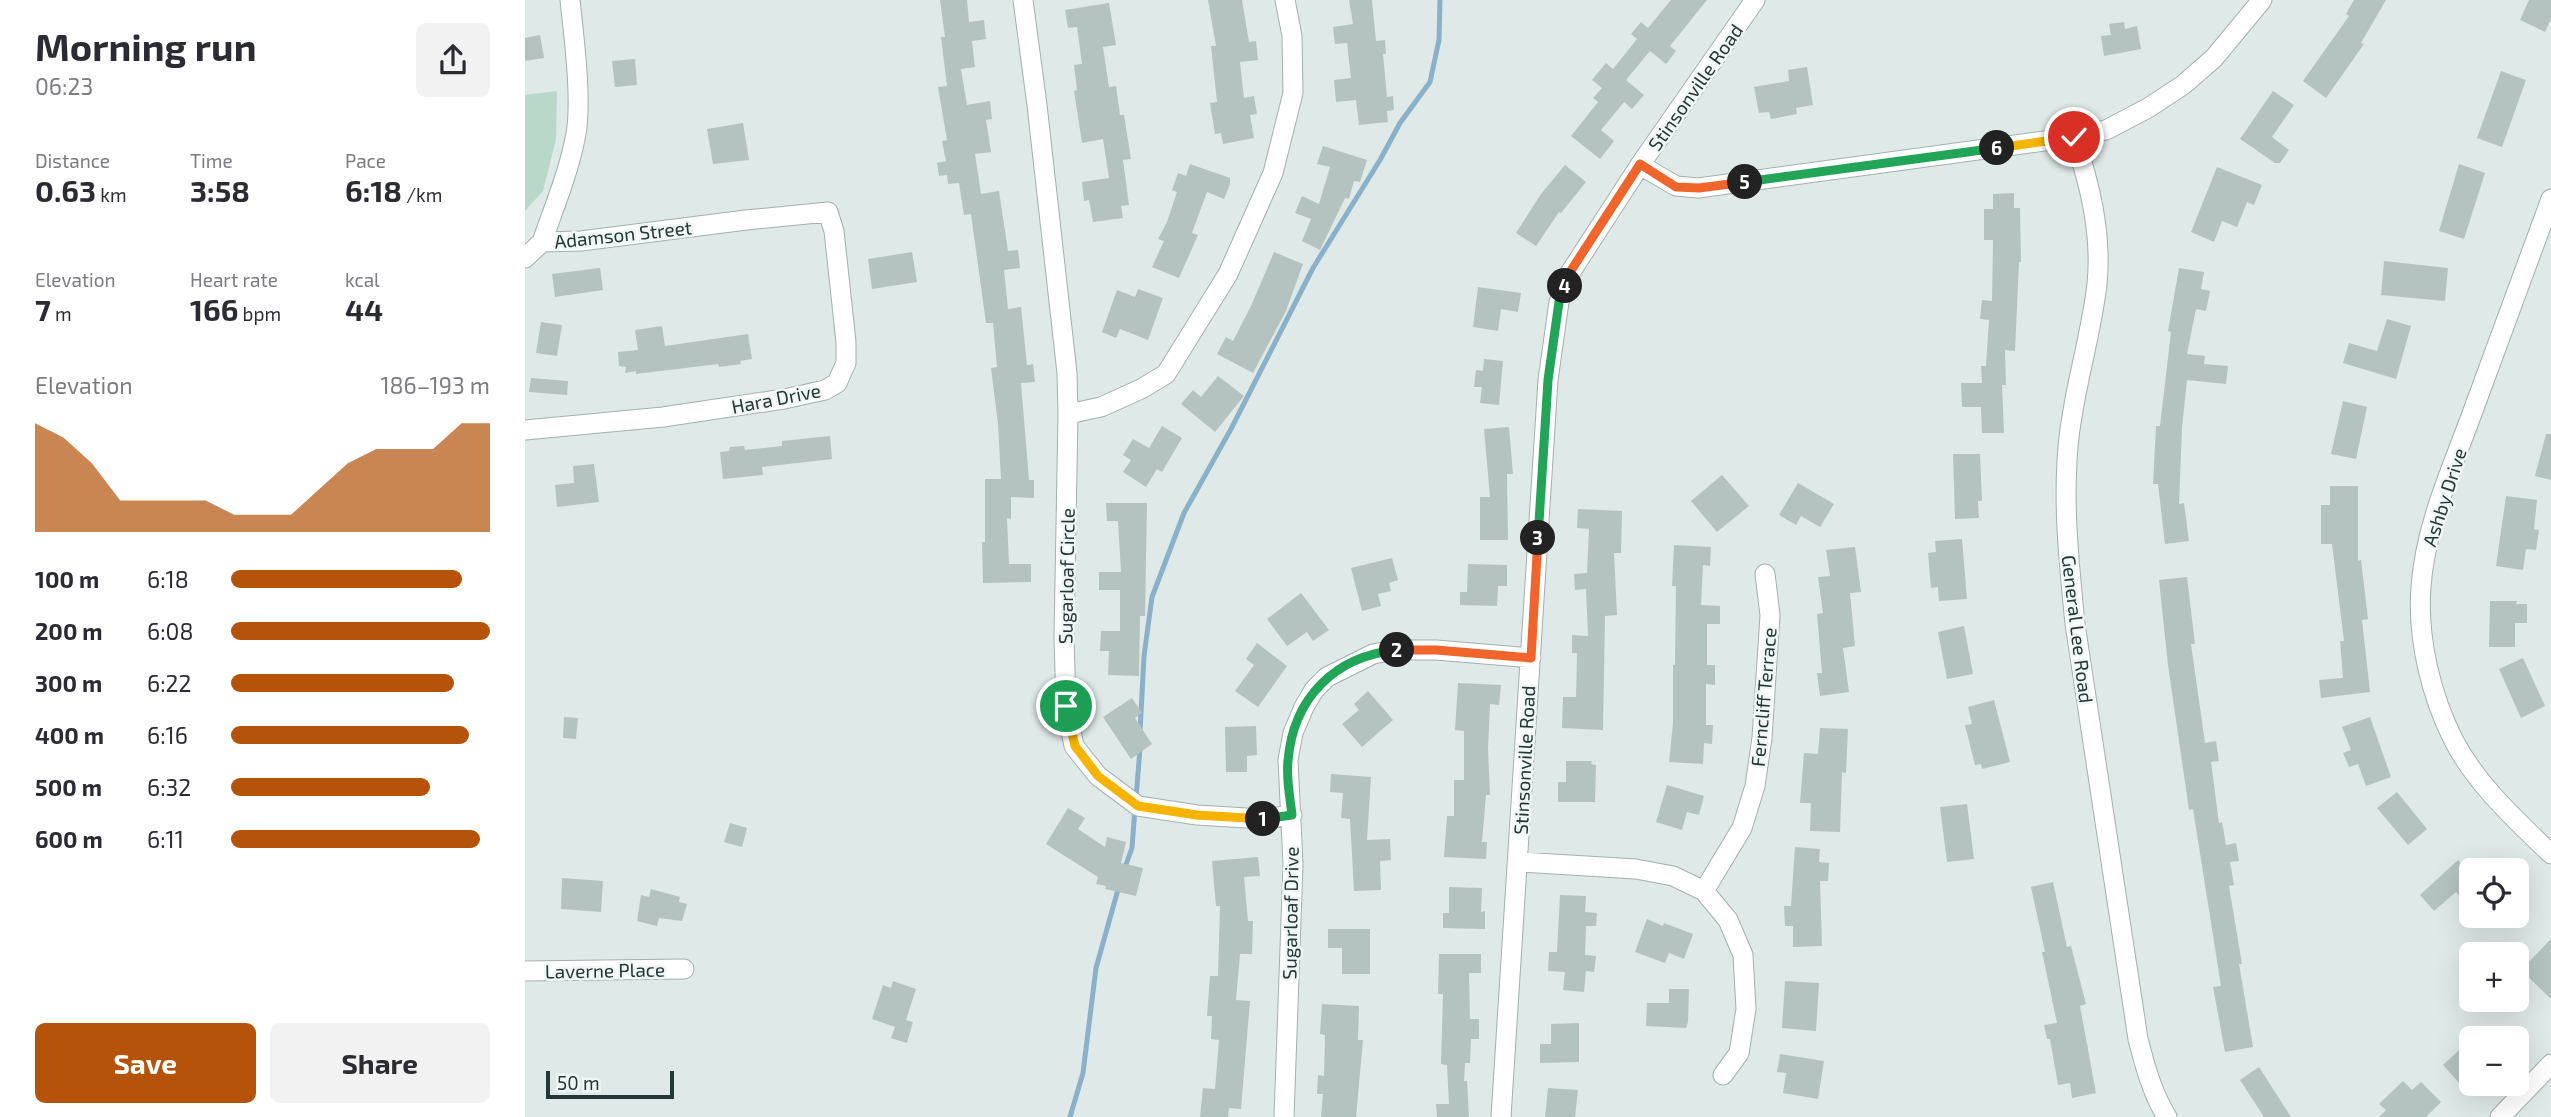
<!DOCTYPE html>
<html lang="en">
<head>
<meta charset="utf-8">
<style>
	body { margin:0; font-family:"Exo 2",sans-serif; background:#f2f2f3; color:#2b2b33; height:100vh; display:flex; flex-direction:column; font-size:26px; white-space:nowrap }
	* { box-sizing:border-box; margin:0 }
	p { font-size:23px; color:#7c7c81 }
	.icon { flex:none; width:38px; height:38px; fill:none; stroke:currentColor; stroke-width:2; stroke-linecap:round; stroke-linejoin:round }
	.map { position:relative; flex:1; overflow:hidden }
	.sheet { display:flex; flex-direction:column; background:#fff; width:525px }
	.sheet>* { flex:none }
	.controls { position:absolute; left:1934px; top:858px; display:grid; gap:14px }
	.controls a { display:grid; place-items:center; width:70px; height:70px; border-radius:10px; background:#fff; box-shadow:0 7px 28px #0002; font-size:35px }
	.scale { position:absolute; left:21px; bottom:18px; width:128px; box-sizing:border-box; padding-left:7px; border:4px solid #223736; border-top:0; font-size:19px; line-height:24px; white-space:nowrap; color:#223736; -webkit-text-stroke:5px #eff6f4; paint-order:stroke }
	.pin { position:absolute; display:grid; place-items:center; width:60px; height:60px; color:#fff; margin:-30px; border:4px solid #fff; border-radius:50%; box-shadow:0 2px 7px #0007 }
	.km { position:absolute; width:35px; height:35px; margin:-18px; border-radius:50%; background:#222; color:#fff; font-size:19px; line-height:35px; text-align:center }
	.round { display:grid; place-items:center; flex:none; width:74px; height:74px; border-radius:10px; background:#f2f2f3 }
	.overview { display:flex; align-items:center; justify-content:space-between; height:119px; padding:0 35px }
	h1 { font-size:38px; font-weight:700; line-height:52px }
	.metrics { display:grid; grid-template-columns:repeat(3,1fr); gap:10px; height:119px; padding:7px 35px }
	.metrics div { display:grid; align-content:center }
	.metrics b { font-size:30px; font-weight:700 }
	.metrics small { font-size:19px; font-weight:400 }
	.metrics p { font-size:19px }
	.chart { height:196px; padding:14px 35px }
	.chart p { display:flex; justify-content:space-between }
	.chart svg { width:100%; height:126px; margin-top:7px; fill:#b45309; opacity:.7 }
	.action { display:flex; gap:14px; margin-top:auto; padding:14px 35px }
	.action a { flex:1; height:80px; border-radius:10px; background:#b45309; color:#fff; font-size:28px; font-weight:700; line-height:80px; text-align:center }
	.action a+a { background:#f2f2f3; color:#2b2b33 }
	ul { padding:0 35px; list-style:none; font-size:23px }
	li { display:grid; grid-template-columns:112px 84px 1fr; align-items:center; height:52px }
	li i { height:18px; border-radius:9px; background:#b45309 }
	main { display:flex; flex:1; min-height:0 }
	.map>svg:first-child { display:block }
	.green { fill:#b9d8c9 }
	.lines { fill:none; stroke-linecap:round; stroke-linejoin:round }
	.stream { stroke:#8bb0c9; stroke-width:5 }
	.building { fill:#b5c3c0 }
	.minor-casing { stroke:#a3b0ae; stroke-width:21 }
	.minor { stroke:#fff; stroke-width:19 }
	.split-1-casing { stroke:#fff; stroke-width:14 }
	.split-2-casing { stroke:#fff; stroke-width:14 }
	.split-3-casing { stroke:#fff; stroke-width:14 }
	.split-4-casing { stroke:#fff; stroke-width:14 }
	.split-5-casing { stroke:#fff; stroke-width:14 }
	.split-6-casing { stroke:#fff; stroke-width:14 }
	.split-7-casing { stroke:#fff; stroke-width:14 }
	.split-1 { stroke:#f5b400; stroke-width:9 }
	.split-2 { stroke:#22a559; stroke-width:9 }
	.split-3 { stroke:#f0652b; stroke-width:9 }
	.split-4 { stroke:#22a559; stroke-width:9 }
	.split-5 { stroke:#f0652b; stroke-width:9 }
	.split-6 { stroke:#22a559; stroke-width:9 }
	.split-7 { stroke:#f5b400; stroke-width:9 }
	.labels { text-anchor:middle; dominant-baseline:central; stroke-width:5; stroke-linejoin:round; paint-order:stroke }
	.street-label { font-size:19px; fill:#223736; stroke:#eff6f4 }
</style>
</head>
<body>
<main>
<section class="sheet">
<div class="overview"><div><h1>Morning run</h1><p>06:23</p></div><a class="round"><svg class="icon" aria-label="share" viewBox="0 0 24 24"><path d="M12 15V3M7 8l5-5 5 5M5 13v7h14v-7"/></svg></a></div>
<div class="metrics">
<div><p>Distance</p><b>0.63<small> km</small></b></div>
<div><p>Time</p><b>3:58</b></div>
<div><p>Pace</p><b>6:18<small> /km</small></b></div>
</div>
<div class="metrics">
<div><p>Elevation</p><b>7<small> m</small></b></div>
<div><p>Heart rate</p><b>166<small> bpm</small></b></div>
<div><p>kcal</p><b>44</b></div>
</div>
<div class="chart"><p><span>Elevation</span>186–193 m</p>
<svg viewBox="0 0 160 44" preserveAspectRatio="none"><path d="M0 44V6L10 11L20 20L30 33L40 33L50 33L60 33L70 38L80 38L90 38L100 29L110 20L120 15L130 15L140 15L150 6L160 6V44z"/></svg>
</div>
<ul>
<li><b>100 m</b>6:18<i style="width:89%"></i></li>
<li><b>200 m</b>6:08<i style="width:100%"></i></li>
<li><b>300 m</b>6:22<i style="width:86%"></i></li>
<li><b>400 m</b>6:16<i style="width:92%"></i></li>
<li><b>500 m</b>6:32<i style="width:77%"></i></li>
<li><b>600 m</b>6:11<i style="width:96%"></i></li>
</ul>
<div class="action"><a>Save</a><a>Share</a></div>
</section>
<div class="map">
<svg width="2026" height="1117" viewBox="0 0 2026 1117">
	<rect width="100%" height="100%" fill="#dfe9e7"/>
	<path class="green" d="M32,91L31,139L18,191L0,211V95Z"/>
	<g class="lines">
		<path class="stream" d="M615,732L619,656L627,597L659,513L706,429L788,268L855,160L875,123L905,82L914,40L915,0
			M611,798L615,749
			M599,870L607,848L610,808
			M545,1117L558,1073L571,968L594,886"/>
	</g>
	<path class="building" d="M415,0H442L444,22L459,20L461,39L447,41L450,67L436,69L442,105L465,101L467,119L461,120L466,152L450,154L456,194L474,191L483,251L493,250L495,268L479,270L483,309L496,307L502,365L508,364L510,382L496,383L504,480H509V498L486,497V519L482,518L484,564H506V582L458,583L457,542H460V479H476L473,424L466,368L472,367L468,323H461L446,214L439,215L434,183L423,184L422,175L414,176L412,163L421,161L417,141L422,140L413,87L422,86L416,37H420Z
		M683,0H717L724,42L731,41L733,60L715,62L719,98L729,96L732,114L725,115L729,138L698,144L696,133L690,134L685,103L692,102L686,46H691Z
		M824,0H847L851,41L860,40L861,54H858L862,97L868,96L869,110L862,111L863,122L834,125L831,100L811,102L809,80L826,78L822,43L810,44L808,27L828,24Z
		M1146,0H1182L1145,46L1151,51L1141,64L1125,51L1101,80L1119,95L1107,109L1099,102L1076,130L1089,141L1075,159L1046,136L1073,102L1068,98L1077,88L1067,80L1081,63L1088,69L1112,39L1106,34L1116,22L1123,28Z
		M1829,0H1861L1836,43L1839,44L1801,98L1778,81L1824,16L1821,14Z
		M2004,0H2026V19L2020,32L1995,20Z
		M584,3L591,45L578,47L584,87L591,86L595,115H599L606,159L598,160L604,205L596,206L598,218L568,222L564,200L559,201L557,182L584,178L578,139L557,143L549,91L552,90L549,65L557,64L552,27L543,28L540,10Z
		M1599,22L1600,29L1612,26L1616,49L1579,56L1576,36L1586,35L1584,24Z
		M15,35L19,58L0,61V38Z
		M110,59L112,85L90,87L87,61Z
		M1282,67L1288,105L1271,108L1272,114L1246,119L1244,112L1234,113L1229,87L1264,81L1263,70Z
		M1976,71L2001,80L1977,147L1952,138Z
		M1748,91L1769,105L1747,137L1764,150L1755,163H1750L1715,139Z
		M218,123L224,160L188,164L182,129Z
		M798,146L842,160L835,182L829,181L824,199L820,198L795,250L777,241L786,219L770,213L777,196L794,204L805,167L792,164Z
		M665,164L705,178V184L699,199L682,192L667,233L673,235L654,278L627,267L639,241L633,239L642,222L652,192L647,190L653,173L661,176Z
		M1934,164L1960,173L1939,239L1914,231Z
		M1040,165L1061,182L1036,213L1034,212L1011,246L991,233L1016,194Z
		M1692,167L1737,185L1729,205L1722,202L1712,227L1697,221L1689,242L1666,232Z
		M1489,193V208H1495L1496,262H1494L1490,351L1480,350L1481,385H1477L1479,433H1457L1456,407H1437L1436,383H1457L1456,366H1461L1464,320L1455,319L1457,300L1467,301L1468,240H1459V209H1468V194Z
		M387,252L392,282L347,289L343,259Z
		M749,252L778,264L761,311L728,373L692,354L701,337L708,341L726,306Z
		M1859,261L1923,268L1920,301L1856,295Z
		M75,268L78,290L30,297L27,274Z
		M1654,268L1679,272L1676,289L1685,291L1681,311L1671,309L1662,354L1680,356L1679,364L1703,366L1701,384L1662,380L1657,428L1654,504L1659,503L1664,541L1640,544L1633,484H1628L1631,426H1635L1646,332L1643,331Z
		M953,287L996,293L993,312L976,309L973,331L948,327Z
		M613,289L638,298L623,340L595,329L591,338L577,332L592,290L610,297Z
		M1862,319L1886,326L1871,379L1818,363L1824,343L1852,351Z
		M16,322L37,325L32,356L11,353Z
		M137,326L140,346L223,334L227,359L215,361L216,364L194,367L193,364L111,374V371L100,373L101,367L94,366L93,352L113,350L110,330Z
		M959,359L978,361L974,405L955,403L957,387H949L951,370L958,371Z
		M693,376L719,396L690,432L656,404L668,390L676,397Z
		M6,378L43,381L42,395L4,392Z
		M1818,401L1842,407L1831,459L1806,454Z
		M637,426L657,438L637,472L632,469L621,487L598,472L606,460L598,455L608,439L624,448Z
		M984,427L988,474H982L983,540H955V497H965L959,429Z
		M2021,434H2026V480L2010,476Z
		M305,436L307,459L237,467L238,475L198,479L195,452L204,451L205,447L219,446L220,450L257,446V441Z
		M1428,454H1455L1457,501H1453L1454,518L1430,519Z
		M69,464L74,502L32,507L30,485L49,483L48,466Z
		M1197,475L1224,506L1192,532L1166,501Z
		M1273,483L1309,504L1295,527L1276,516L1271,525L1254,515Z
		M1805,486H1833V561L1836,560L1843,619L1837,620L1845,692L1796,698L1794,680L1818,678L1815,641H1819L1807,544H1796V505H1805Z
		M1981,496L2012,500L2009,529L2014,530L2011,550L2001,549L1998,570L1971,566Z
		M581,503H622L620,616H615L614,676L583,675L584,651H575L576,631H595V590H574V572H596L593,521H582Z
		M1053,509L1097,511L1096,553H1089L1092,615L1080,616L1078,730L1037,728L1038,697H1051L1052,653H1047V635L1063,636L1061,589L1050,590L1049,574L1062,573L1064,529L1052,528Z
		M1437,539L1442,599L1414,601L1413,587L1406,588L1403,553L1411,552L1410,541Z
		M1149,545L1186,547L1185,566L1178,565L1176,605L1195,606V624H1182V665H1190V685L1181,684V725H1188L1187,744L1179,743L1178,764L1144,762L1148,723V665H1150L1151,586H1147Z
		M1330,547L1336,592L1325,593L1330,646L1318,648L1324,692L1295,696L1292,673H1297L1292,614L1298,613L1293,577L1305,576L1301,550Z
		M867,558L873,580L864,583L866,591L853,594L856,606L837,611L826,568Z
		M943,564L982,565V586H973L972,606L935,605V592H942Z
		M1662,577L1670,644H1666L1680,743L1691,741L1694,761L1686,762L1694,823L1697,822L1701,845L1711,843L1714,861L1705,862L1709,885L1704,886L1717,964H1714L1728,1047L1700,1052L1688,987L1696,986L1668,809L1664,810L1643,665L1634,580Z
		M776,593L804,630L788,641L782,632L762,646L742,619Z
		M1965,601H1992L1991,604H2002V623H1990V647H1964Z
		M1439,626L1448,674L1422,679L1413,632Z
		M732,643L762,666L733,707L710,691L729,665L721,659Z
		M1998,658L2020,706L1996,718L1974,669Z
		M933,683L976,685L974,705L965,704L963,748L965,795H961L957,842H962L961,859L919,857L922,816H929V780H939V731L930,730Z
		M843,691L868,720L837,747L817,724L834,710L829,704Z
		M607,698L617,713L610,718L627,744L606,759L578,717Z
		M1469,700L1485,762L1457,769L1456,764L1450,765L1440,725L1447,724L1443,707Z
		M39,717L53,718L51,739L38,738Z
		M1845,717L1866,777L1841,786L1833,764L1824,767L1818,753L1826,750L1817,727Z
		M731,726L732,755L722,756V772H701L700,727Z
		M1295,728L1323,729L1321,773L1317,772L1315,832L1285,831L1286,803H1275L1279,753L1293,754Z
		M1041,761H1067L1066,764L1071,765L1070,802H1033V782H1041Z
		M806,774L846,777L842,840L865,839L866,860L855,861L856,890L829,891L825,819L816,818L818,793L805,792Z
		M1142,785L1179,796L1174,815L1162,812L1157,830L1131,822Z
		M1872,792L1902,829L1883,845L1852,808Z
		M1442,804L1449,859L1422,862L1415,807Z
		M543,808L560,818L553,829L580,847L582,837L601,842L596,863L618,868L611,896L580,889L581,886L571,884L573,877L521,844Z
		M205,823L222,828L217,847L199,842Z
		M1270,847L1295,849L1294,862L1304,863L1303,881H1295L1297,946L1268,947V926H1260L1259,906H1266Z
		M733,857L735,876L719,877L723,921H728L727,954H715L711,1000L725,1001L716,1109L704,1108L703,1117H675L678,1088L690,1089L694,1040L686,1039L687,1016H682L685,976H693L695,906H691L687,861Z
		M1933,860L1946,875V910L1931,892L1909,911L1895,895Z
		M37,878L78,881L76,912L36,909Z
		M1528,882L1542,947L1546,946L1561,1004L1555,1006L1571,1093L1547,1098L1545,1083L1533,1085L1525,1039H1522L1519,1025L1532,1023L1517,952H1520L1506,887Z
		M924,887L957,888L956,912L960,911V929L918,928V913H924Z
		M126,889L155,897L154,902L162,904L157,921L134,918L132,926L112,921L116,895L124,897Z
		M1035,895L1061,896L1060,912L1072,913L1071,926H1061L1060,955L1071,956L1069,972L1061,971L1059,992L1038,990L1040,972L1023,971L1024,952H1032Z
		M1122,919L1138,926L1139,923L1168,934L1159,959L1144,953L1140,963L1110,952Z
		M803,929H845V974H817V948H803Z
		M2026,939V999L1996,970Z
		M914,954H956V973H944L945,1019H954V1039H946L945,1063H940L939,1081H942L944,1117H912L911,1104H924L922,1065L916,1064L918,994H913Z
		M368,981L391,989L381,1020L388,1022L382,1043L366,1038L370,1027L347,1019L358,985L366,988Z
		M1260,981L1294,983L1291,1031L1257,1028Z
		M1144,989H1164L1163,1022L1161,1028L1121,1026L1122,1003H1144Z
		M797,1004L834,1006L833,1040H838L831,1117H796L798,1094H792L793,1075L799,1076L800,1035L795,1034Z
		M1054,1023V1062L1015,1063V1044H1026V1024Z
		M1946,1039V1074L1935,1084L1918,1065Z
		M1255,1054L1299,1061L1293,1099L1258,1093L1261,1073L1252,1072Z
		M1734,1067L1766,1117H1739L1715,1080Z
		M1878,1081L1887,1090L1896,1082L1916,1102L1901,1117H1854L1861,1110L1854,1104Z
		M1023,1088L1053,1090L1050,1117H1020Z"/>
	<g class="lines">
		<defs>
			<path id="minor" d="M498,0L512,105L542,373L543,414L576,407L616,389L641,374L703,274L748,173L768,93L767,36L760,0
				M1549,137C1565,184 1577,234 1572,284C1566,336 1550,385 1544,437C1537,499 1544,562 1550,624L1613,1039C1620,1066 1627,1093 1642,1117
				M1115,165L1151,186L1173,188L1549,137L1581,130L1623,108L1658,85L1689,58L1737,0
				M2026,199C1999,272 1972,345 1945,419C1925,473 1900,528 1896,587C1892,638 1906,696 1929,741C1952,785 1991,820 2026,854
				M17,242C29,207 44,172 51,134C57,98 49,38 45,0
				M0,258L17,242L56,241L221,220L303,212L309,231L321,342V363L312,383L300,390L259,399L138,417L0,430
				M543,414L539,638L541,706L549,746L573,776L613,806L672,815L738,819L767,815
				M993,862L1111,869L1148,876L1179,891L1203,920L1218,955L1221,1009L1214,1053L1198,1075
				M1179,891L1217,828L1230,786L1237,738L1245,615L1240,574
				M0,971L159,969
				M759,1117L768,864L763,760L768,733L779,707L789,690L802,677L848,654L870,650H911L1006,658
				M976,1117L1023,380L1034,302L1045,273L1115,165L1230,0
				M1975,1117L2026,1064"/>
		</defs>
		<use href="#minor" class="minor-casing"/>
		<use href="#minor" class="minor"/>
	</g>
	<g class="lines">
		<defs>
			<path id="split-1" d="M541,706L550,746L573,776L613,806L672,815L738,819"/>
			<path id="split-2" d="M738,819L767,815C765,797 761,779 763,761C768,698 810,656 872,650"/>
			<path id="split-3" d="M872,650H911L1006,658L1013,538"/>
			<path id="split-4" d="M1013,538L1023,380L1034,302L1040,286"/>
			<path id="split-5" d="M1040,286L1045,272L1115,164L1151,187L1174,188L1220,182"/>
			<path id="split-6" d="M1220,182L1472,148"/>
			<path id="split-7" d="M1472,148L1549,137"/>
		</defs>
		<use href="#split-1" class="split-1-casing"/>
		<use href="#split-2" class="split-2-casing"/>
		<use href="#split-3" class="split-3-casing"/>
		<use href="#split-4" class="split-4-casing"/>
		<use href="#split-5" class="split-5-casing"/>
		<use href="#split-6" class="split-6-casing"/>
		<use href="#split-7" class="split-7-casing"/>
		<use href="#split-1" class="split-1"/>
		<use href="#split-2" class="split-2"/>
		<use href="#split-3" class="split-3"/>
		<use href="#split-4" class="split-4"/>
		<use href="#split-5" class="split-5"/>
		<use href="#split-6" class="split-6"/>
		<use href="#split-7" class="split-7"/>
	</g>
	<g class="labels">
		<g class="street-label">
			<text transform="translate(1170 87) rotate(-55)">Stinsonville Road</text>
			<text transform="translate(98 234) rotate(-6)">Adamson Street</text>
			<text transform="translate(251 398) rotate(-11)">Hara Drive</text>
			<text transform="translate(1919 497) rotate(-72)">Ashby Drive</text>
			<text transform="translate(541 576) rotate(-89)">Sugarloaf Circle</text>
			<text transform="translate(1553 629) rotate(83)">General Lee Road</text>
			<text transform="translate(1238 697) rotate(-85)">Ferncliff Terrace</text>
			<text transform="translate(999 760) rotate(-87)">Stinsonville Road</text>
			<text transform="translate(765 913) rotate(-89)">Sugarloaf Drive</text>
			<text transform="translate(80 970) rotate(-1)">Laverne Place</text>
		</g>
	</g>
</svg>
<div class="controls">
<a><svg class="icon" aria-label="locate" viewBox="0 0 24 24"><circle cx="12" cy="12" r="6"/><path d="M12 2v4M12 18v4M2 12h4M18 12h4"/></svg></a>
<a>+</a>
<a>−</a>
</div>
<div class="scale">50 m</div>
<div class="pin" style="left:541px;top:706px;background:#1e9e55"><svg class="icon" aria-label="arrive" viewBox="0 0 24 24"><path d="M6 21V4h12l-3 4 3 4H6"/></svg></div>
<div class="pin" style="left:1549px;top:137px;background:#d93025"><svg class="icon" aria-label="check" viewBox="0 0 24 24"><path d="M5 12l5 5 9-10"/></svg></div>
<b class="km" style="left:738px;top:819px">1</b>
<b class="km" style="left:872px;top:650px">2</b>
<b class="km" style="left:1013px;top:538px">3</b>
<b class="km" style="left:1040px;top:286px">4</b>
<b class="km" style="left:1220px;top:182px">5</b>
<b class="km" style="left:1472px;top:148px">6</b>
</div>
</main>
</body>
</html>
